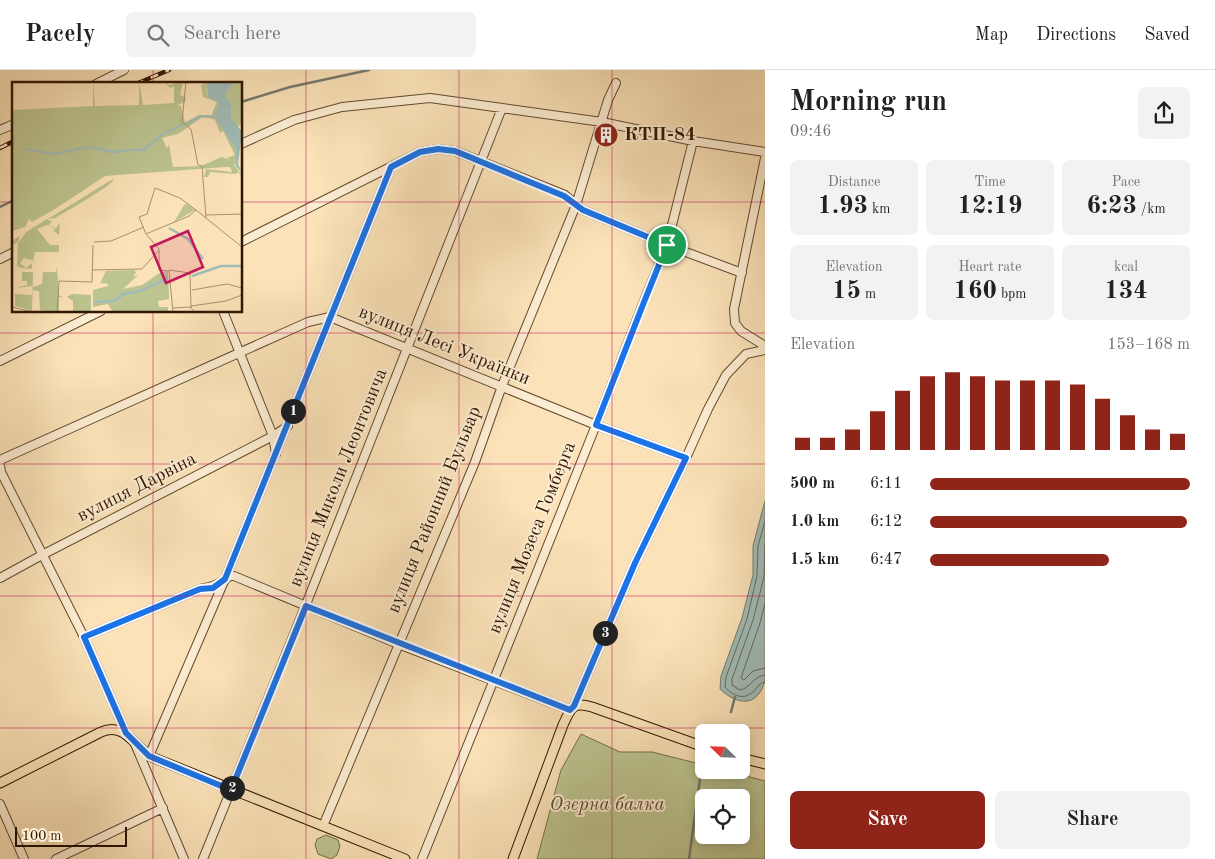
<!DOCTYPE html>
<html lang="en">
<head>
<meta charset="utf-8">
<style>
	body { margin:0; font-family:"Old Standard TT",serif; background:#f2f2f2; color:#202124; height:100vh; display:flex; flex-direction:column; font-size:19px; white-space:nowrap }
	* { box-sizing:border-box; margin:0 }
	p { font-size:16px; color:#757577 }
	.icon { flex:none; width:28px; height:28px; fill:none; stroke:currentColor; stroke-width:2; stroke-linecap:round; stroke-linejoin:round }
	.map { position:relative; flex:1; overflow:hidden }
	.panel { display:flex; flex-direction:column; background:#fff; width:450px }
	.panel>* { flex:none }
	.needle { width:32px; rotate:293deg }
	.controls { position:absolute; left:695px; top:654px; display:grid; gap:10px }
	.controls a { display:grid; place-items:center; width:55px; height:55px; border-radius:8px; background:#fff; box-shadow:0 2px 12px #0003; font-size:25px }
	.scale { position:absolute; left:15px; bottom:12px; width:112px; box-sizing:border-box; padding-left:5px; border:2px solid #301700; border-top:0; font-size:14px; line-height:18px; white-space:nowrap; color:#301700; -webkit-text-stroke:4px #fcecd1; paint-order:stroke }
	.pin { position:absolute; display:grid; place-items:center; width:42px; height:42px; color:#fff; margin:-21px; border:2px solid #fff; border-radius:50%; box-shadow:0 1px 5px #0007 }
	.km { position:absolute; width:25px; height:25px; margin:-12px; border-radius:50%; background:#222; color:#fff; font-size:14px; line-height:25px; text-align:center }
	.round { display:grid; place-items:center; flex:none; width:52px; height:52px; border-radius:8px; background:#f2f2f2 }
	.overview { display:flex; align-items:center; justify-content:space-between; height:85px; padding:0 25px }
	h1 { font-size:28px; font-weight:800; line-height:38px }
	.stats { display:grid; grid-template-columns:repeat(3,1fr); gap:8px; height:85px; padding:5px 25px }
	.stats div { display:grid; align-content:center; border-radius:8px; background:#f2f2f2; text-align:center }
	.stats b { font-size:25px; font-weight:800 }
	.stats small { font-size:14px; font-weight:400 }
	.stats p { font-size:14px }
	.chart { height:140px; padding:10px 25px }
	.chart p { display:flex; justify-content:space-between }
	.chart svg { width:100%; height:90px; margin-top:5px; stroke:#8f2418; stroke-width:6 }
	.button { display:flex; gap:10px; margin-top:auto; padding:10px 25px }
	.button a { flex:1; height:58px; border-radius:8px; background:#8f2418; color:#fff; font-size:20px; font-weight:800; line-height:58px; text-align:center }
	.button a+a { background:#f2f2f2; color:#202124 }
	ul { padding:0 25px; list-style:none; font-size:16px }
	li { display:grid; grid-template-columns:80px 60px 1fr; align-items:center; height:38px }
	li i { height:12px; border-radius:6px; background:#8f2418 }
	header { display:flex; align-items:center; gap:30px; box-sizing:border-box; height:70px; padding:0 25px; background:#fff; border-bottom:1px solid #e0e0e0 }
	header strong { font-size:24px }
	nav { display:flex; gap:28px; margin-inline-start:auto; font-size:18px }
	.search { width:350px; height:45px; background:#f2f2f2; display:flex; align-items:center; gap:12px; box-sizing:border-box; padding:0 18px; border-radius:8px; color:#757577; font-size:19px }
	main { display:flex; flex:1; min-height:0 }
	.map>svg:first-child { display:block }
	.green { fill:#bcc490; stroke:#766e48; fill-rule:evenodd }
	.water { fill:#a1bcb7; stroke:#747a6e }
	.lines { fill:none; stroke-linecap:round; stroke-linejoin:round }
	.shore { stroke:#686a5c; stroke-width:1 }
	.stream { stroke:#747a6e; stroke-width:2.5 }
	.minor-casing { stroke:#634a2e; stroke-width:10 }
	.major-casing { stroke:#301700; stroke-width:11 }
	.minor { stroke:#fcecd1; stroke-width:8 }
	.major { stroke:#fbe2b8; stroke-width:9 }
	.rail-casing { stroke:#301700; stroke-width:4.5 }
	.rail { stroke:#fcecd1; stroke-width:2.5; stroke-dasharray:8; stroke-linecap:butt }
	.route-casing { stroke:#fff; stroke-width:10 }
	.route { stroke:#1a73e8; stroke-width:6 }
	.grid { fill:none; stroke:#c2185b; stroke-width:1; stroke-opacity:0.55 }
	.labels { text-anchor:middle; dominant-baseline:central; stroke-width:4; stroke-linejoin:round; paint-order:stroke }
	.poi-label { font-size:19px; font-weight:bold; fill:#301700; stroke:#fcecd1; text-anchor:start }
	.street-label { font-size:19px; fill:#301700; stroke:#fcecd1 }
	.park-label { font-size:19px; font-style:italic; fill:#5a4b2b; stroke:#fcecd1 }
	.inset-river { fill:none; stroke:#a1bcb7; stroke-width:2.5 }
	.inset-road { fill:none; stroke:#aa916e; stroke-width:1 }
	.view { fill:#c2185b; fill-opacity:0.15; stroke:#c2185b; stroke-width:2.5 }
	.inset-edge { fill:none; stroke:#301700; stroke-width:2.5 }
</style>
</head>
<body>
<header>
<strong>Pacely</strong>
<div class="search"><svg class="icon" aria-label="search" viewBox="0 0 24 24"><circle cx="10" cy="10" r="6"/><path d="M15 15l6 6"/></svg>Search here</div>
<nav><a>Map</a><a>Directions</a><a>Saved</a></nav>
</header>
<main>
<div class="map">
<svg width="765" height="789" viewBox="0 0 765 789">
	<rect width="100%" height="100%" fill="#fbe2b8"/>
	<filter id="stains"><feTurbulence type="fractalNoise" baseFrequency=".004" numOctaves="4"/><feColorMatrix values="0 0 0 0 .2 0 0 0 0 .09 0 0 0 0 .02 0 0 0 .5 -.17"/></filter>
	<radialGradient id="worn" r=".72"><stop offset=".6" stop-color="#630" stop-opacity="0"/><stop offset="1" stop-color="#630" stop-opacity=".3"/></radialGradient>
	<path class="green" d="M581,664L620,682H652L704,695V700H723L765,711V789H537L561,700ZM704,728H741V765H704Z
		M326,765L338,770L340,776L337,785L331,789L318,784L315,775L317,769Z"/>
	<path class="water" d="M765,431V611C757,638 737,635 720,619L721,606L742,548L753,505V476Z"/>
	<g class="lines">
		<path class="shore" d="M765,451L758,476L757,506L747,549L726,607L725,617C731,624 741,630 750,624C757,621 757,613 765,612
			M765,474L764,507L753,550L732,609V615L740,620C751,618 753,606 765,605
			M765,533L760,553L741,608L744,610L753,601L765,598"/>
		<path class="stream" d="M241,32L290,17L369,0
			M0,137L14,130
			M731,642L735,627
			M689,789L700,709"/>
		<defs>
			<path id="minor" d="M96,14L124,0
				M0,60L14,54
				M241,74L294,50L342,37L430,28L602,52L693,71L765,82
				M765,88L734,239L735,253L741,261L765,276
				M241,172L420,82L438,79L455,81L565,125L583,140L667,175L742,203
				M0,189L14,182
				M223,241L273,366L276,384
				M0,291L101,241
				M0,390L308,252L330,247L596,355L686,388
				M0,396L1,402L84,567L126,663
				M0,508L42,485L273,366L288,356
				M84,567L200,519C213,517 219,514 230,506H234L398,574L570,640
				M574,636L635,493L686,388L708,339L726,305L746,284L765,280
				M135,674L184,789
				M149,686L225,509L391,97
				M0,734L24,789
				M323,756L475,392L502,316L576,135L608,30L616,13
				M56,789L163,738
				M203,789L305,537L502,38
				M422,789L596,355L644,231L667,175L693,71"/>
			<path id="major" d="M741,688L765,694
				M0,713L101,662C126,651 135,679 154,688L405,789
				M513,789L563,655C571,638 572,631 592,637L704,677"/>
		</defs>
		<use href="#minor" class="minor-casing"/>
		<use href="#major" class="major-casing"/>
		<use href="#minor" class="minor"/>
		<use href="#major" class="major"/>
		<defs>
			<path id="rail" d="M136,14L169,0
				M0,78L14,71"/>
		</defs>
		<use href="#rail" class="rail-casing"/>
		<use href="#rail" class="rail"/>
	</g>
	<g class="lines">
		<defs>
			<path id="route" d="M438,79L455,81L564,126L583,140L667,175L644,232L596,355L686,388L635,493L574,636L570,640L306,536L231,720L149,686L126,663L84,567L200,519L213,518L225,509L391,97L420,82Z"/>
		</defs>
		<use href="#route" class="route-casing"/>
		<use href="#route" class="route"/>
	</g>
	<path class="grid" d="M153,0V14M306,0V789M459,0V789M612,0V789M0,132H14M241,132H765M153,241V789M0,263H765M0,394H765M0,526H765M0,658H765"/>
	<defs>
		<symbol id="building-disc" viewBox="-11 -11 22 22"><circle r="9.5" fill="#8f2418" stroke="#fcecd1"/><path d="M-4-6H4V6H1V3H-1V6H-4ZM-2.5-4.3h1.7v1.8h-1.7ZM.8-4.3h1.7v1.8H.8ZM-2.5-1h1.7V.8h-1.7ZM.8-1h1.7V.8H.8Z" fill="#fff"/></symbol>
	</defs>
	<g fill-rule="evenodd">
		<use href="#building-disc" x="592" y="51" width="28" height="28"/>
	</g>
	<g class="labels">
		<g class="poi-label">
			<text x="624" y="65">КТП-84</text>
		</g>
		<g class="street-label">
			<text transform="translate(444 276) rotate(22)">вулиця Лесі Українки</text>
			<text transform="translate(339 408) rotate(-68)">вулиця Миколи Леонтовича</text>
			<text transform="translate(137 418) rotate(-27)">вулиця Дарвіна</text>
			<text transform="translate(435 440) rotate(-68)">вулиця Районний Бульвар</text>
			<text transform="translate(533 468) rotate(-68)">вулиця Мозеса Гомберга</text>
		</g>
		<g class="park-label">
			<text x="607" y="735">Озерна балка</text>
		</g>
	</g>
	<g transform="translate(12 12)">
		<rect width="230" height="230" fill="#fbe2b8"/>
		<path d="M81,0L83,24L127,23V0L131,23L162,21V4L158,6L153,0L157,3L171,0L168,13L173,15L174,19L166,23L169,24L173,40L188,33H200L201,29L205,20L191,15L189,3L194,0L195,13L204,17L206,21L202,35L224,67L225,82H222L230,94L226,90L224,92L198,90L196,95H192L194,87L220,90L218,85H213L93,94L43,127L20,140L17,137L13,145L0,149V28L81,24ZM192,34L203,38L208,51L211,49L223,73L215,76L218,78L210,75L189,84L161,85L157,63L155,66L150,56L166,52ZM222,0H230V40L226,45L219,35L220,22L213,14ZM101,97V99L94,105L72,119L43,136L36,137ZM175,122L183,128L162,140L172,123ZM35,137L40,140L36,143L44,146L48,141L47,153L41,148L44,147L35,143L25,147L38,163H47V170H23L21,178L25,180L12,176L8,181L14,186L20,181V187L10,186L5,184L6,160L0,163V159L8,154L6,160H7L14,150ZM45,185L47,215V213L51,215H47V230H35L28,228L27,209L21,208V205L30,202L31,190H44ZM122,188L124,190L121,195L127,192L111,207L130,203L149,190L156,189L157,217L146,219L147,225H156V230H101L96,222L81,225V208L96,204V202L88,201L94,189ZM10,190H21L20,229L3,224V212L20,213V204L3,206L15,203V199H10ZM60,212L79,213V230H61V219L55,215Z" fill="#bcc490" fill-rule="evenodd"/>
		<path d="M194,0H222L213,14L220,22L219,35L230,50L226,82L230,91L224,84V67L202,35L206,21L196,14Z" fill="#a1bcb7"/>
		<path class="inset-river" d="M175,42L188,34L202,35M153,51L171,42M77,65L102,70L118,68M15,67L42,72L76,65M119,68H131L151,52M157,146L176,157L191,177M180,194L209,184H230M128,209L156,196M82,220L102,219L112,212L127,209"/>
		<path class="inset-road" d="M174,0L170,40L179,47L186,83L190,84L194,136M194,133L230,132M134,152L127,135L135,132L143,106L168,116L184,128M82,160L99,159L132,145M80,188L130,187L146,169M157,188L178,191L179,226M180,208L215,202L230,206M179,224L214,219L230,213M0,225L20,230M161,226L178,225L183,230M45,230L47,199L80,200L81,163M161,230L157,189L147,188V167L134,152L177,134L184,128L230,165"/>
		<path class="view" d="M176,149L191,185L154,201L139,165Z"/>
		<rect width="230" height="230" class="inset-edge"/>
	</g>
	<rect width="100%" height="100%" filter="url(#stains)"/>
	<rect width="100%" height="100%" fill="url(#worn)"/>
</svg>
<div class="controls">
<a><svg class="needle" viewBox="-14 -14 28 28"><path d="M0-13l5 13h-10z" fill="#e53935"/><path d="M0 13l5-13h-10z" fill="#757577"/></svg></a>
<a><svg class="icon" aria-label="locate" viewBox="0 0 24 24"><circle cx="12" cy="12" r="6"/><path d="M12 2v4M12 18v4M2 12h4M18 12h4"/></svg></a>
</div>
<div class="scale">100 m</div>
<div class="pin" style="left:667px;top:175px;background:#1e9e55"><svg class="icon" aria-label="arrive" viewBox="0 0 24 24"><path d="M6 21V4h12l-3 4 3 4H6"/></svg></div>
<b class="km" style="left:293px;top:341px">1</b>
<b class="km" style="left:232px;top:718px">2</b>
<b class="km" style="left:605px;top:563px">3</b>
</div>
<section class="panel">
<div class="overview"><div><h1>Morning run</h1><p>09:46</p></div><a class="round"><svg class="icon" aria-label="share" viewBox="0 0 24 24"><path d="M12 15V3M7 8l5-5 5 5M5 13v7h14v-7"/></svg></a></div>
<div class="stats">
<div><p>Distance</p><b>1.93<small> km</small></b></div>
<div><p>Time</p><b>12:19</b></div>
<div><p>Pace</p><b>6:23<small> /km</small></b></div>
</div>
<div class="stats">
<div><p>Elevation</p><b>15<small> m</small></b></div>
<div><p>Heart rate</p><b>160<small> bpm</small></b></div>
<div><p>kcal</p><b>134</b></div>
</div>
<div class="chart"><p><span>Elevation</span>153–168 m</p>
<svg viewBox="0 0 160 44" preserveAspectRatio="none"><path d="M5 44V38M15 44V38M25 44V34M35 44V25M45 44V15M55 44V8M65 44V6M75 44V8M85 44V10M95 44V10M105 44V10M115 44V12M125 44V19M135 44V27M145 44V34M155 44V36"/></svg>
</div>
<ul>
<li><b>500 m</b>6:11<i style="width:100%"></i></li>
<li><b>1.0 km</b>6:12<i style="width:99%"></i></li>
<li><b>1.5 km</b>6:47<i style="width:69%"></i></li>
</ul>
<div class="button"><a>Save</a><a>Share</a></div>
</section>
</main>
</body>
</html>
